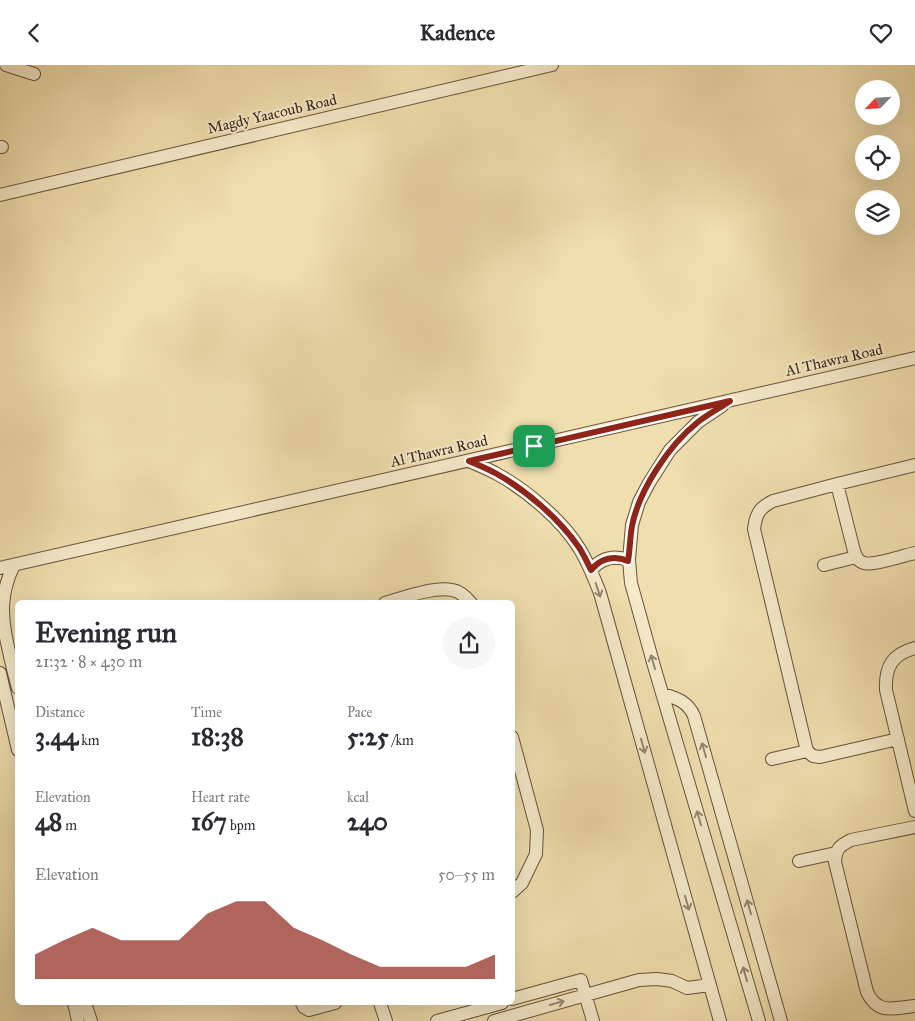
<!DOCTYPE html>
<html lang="en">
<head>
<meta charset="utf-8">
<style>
	body { margin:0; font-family:"IM FELL Great Primer",serif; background:#f7f7f7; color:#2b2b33; height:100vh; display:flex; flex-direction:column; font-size:19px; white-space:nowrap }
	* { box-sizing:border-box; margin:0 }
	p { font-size:16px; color:#7c7c81 }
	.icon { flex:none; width:28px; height:28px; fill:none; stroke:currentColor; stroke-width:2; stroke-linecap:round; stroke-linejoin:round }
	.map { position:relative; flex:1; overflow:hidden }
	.drawer { position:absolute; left:15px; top:535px; width:500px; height:405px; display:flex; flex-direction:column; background:#fff; border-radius:8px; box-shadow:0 5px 20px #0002 }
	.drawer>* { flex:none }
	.needle { width:32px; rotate:245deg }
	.tools { position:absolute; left:855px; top:15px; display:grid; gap:10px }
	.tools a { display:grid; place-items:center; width:45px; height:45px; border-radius:50%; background:#fff; box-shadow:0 5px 20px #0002; font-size:25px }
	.pin { position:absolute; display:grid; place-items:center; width:42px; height:42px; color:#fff; margin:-21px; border-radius:10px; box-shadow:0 2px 8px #0006 }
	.round { display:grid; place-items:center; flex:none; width:52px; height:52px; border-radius:26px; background:#f7f7f7 }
	.headline { display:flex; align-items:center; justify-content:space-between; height:85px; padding:0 20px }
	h1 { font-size:28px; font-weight:700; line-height:38px }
	.metrics { display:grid; grid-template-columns:repeat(3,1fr); gap:8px; height:85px; padding:5px 20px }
	.metrics div { display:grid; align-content:center }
	.metrics b { font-size:25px; font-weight:700 }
	.metrics small { font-size:14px; font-weight:400 }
	.metrics p { font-size:14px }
	.chart { height:140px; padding:10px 20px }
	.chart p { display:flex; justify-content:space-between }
	.chart svg { width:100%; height:90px; margin-top:5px; fill:#8f2418; opacity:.7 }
	header { display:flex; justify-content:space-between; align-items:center; height:65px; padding:0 20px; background:#fff; font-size:22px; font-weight:700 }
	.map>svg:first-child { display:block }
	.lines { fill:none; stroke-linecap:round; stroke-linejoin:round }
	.minor-casing { stroke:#67523d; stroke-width:14 }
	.minor { stroke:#f5eaca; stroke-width:12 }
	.oneway { stroke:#978770 }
	.route-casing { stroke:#fff; stroke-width:10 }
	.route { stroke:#8f2418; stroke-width:6 }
	.labels { text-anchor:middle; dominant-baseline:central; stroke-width:4; stroke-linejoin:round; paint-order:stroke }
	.street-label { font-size:15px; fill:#392417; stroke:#f5eaca }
</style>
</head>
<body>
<header><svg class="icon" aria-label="back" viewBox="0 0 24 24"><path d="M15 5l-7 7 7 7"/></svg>Kadence<svg class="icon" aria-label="heart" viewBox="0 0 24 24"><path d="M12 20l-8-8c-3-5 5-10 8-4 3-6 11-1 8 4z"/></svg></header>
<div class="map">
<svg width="915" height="956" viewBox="0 0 915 956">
	<rect width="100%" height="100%" fill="#f0deae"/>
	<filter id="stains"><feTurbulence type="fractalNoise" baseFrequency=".004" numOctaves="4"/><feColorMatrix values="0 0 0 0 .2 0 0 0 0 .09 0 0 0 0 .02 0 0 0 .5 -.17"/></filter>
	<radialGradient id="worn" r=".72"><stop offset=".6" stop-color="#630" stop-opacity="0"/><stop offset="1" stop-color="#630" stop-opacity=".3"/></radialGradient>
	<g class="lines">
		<defs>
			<path id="minor" d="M6,0L34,9
				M0,82H2
				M0,130L552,0
				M722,341L698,357L670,385L649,418L639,437L632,460L629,495L631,518L654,601L759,956
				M469,396C478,400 488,404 497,409C525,424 562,455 579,483C588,497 594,513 600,528L720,956
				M837,419L854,486C856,492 858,496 864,498C872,501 905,490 915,488
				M14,500C0,528 1,551 8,582C11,596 14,609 18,623
				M824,500L856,492
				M0,503L915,293
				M591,505C601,493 614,490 629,495
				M385,538C402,533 435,521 452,525C459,526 466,532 471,538
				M915,583C892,589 885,602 886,625L915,746
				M0,608L18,685
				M663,629C677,633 688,637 694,651L781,956
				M512,672L537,765L536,789L522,818L512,827
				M898,674L820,692L813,691L807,686L754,464C756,449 759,443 773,436L837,419L915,400
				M772,694L807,686
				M915,762L851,775C839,781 836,784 835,797L867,927C878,950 893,943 915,941
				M799,796L836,788
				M512,934L581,915L593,956
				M74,938L78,956
				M85,938L91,956
				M302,938L304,942L309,945L335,938
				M380,938L386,956
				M437,956L502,938
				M494,956L639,915L656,914L665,915L672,916L687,923L710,920"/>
		</defs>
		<use href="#minor" class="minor-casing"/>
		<use href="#minor" class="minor"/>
	</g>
	<defs><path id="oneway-shaft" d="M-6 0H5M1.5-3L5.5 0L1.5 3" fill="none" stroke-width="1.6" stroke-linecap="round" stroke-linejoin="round" transform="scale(1.25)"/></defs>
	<g class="oneway">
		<use href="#oneway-shaft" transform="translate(598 525) rotate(71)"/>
		<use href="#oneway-shaft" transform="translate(653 597) rotate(-106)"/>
		<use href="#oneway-shaft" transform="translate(643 681) rotate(74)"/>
		<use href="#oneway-shaft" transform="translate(704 685) rotate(-106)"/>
		<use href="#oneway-shaft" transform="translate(699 753) rotate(-106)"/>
		<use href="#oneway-shaft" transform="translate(687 838) rotate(74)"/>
		<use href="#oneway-shaft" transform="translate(749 842) rotate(-106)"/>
		<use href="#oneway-shaft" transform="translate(745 909) rotate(-106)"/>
		<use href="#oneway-shaft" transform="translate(557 938) rotate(-16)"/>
	</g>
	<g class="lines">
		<defs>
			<path id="route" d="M730,336C720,343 708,349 698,357C669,380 639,425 632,461C630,472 630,484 628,496C614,490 601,493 591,505C587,497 583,488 578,481C558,453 527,426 497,409C488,404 478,400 469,396Z"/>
		</defs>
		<use href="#route" class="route-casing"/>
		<use href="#route" class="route"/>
	</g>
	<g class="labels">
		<g class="street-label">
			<text transform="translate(272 49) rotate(-13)">Magdy Yaacoub Road</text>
			<text transform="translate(834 295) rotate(-13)">Al Thawra Road</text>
			<text transform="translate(439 386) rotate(-13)">Al Thawra Road</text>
		</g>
	</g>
	<rect width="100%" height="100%" filter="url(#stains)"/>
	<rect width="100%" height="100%" fill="url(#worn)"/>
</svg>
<div class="tools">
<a><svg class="needle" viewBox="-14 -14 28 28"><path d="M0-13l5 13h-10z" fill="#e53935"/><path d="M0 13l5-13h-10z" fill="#7c7c81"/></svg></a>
<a><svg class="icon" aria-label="locate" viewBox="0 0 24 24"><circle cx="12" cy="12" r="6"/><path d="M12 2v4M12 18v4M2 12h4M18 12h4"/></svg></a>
<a><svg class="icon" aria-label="layers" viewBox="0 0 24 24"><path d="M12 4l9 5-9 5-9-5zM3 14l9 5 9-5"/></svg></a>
</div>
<div class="pin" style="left:534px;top:381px;background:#1e9e55"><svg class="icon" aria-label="arrive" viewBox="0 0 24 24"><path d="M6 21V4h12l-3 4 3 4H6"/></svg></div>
<section class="drawer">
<div class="headline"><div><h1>Evening run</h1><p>21:32 · 8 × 430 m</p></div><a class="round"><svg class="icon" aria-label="share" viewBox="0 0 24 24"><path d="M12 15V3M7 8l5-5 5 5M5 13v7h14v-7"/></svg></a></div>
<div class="metrics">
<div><p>Distance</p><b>3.44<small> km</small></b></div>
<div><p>Time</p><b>18:38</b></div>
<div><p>Pace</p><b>5:25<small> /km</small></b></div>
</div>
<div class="metrics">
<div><p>Elevation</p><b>48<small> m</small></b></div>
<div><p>Heart rate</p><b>167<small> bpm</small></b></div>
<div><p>kcal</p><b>240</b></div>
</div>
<div class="chart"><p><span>Elevation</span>50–55 m</p>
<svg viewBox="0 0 160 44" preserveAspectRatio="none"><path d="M0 44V32L10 25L20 19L30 25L40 25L50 25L60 12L70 6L80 6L90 19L100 25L110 32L120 38L130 38L140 38L150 38L160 32V44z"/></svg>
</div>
</section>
</div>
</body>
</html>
